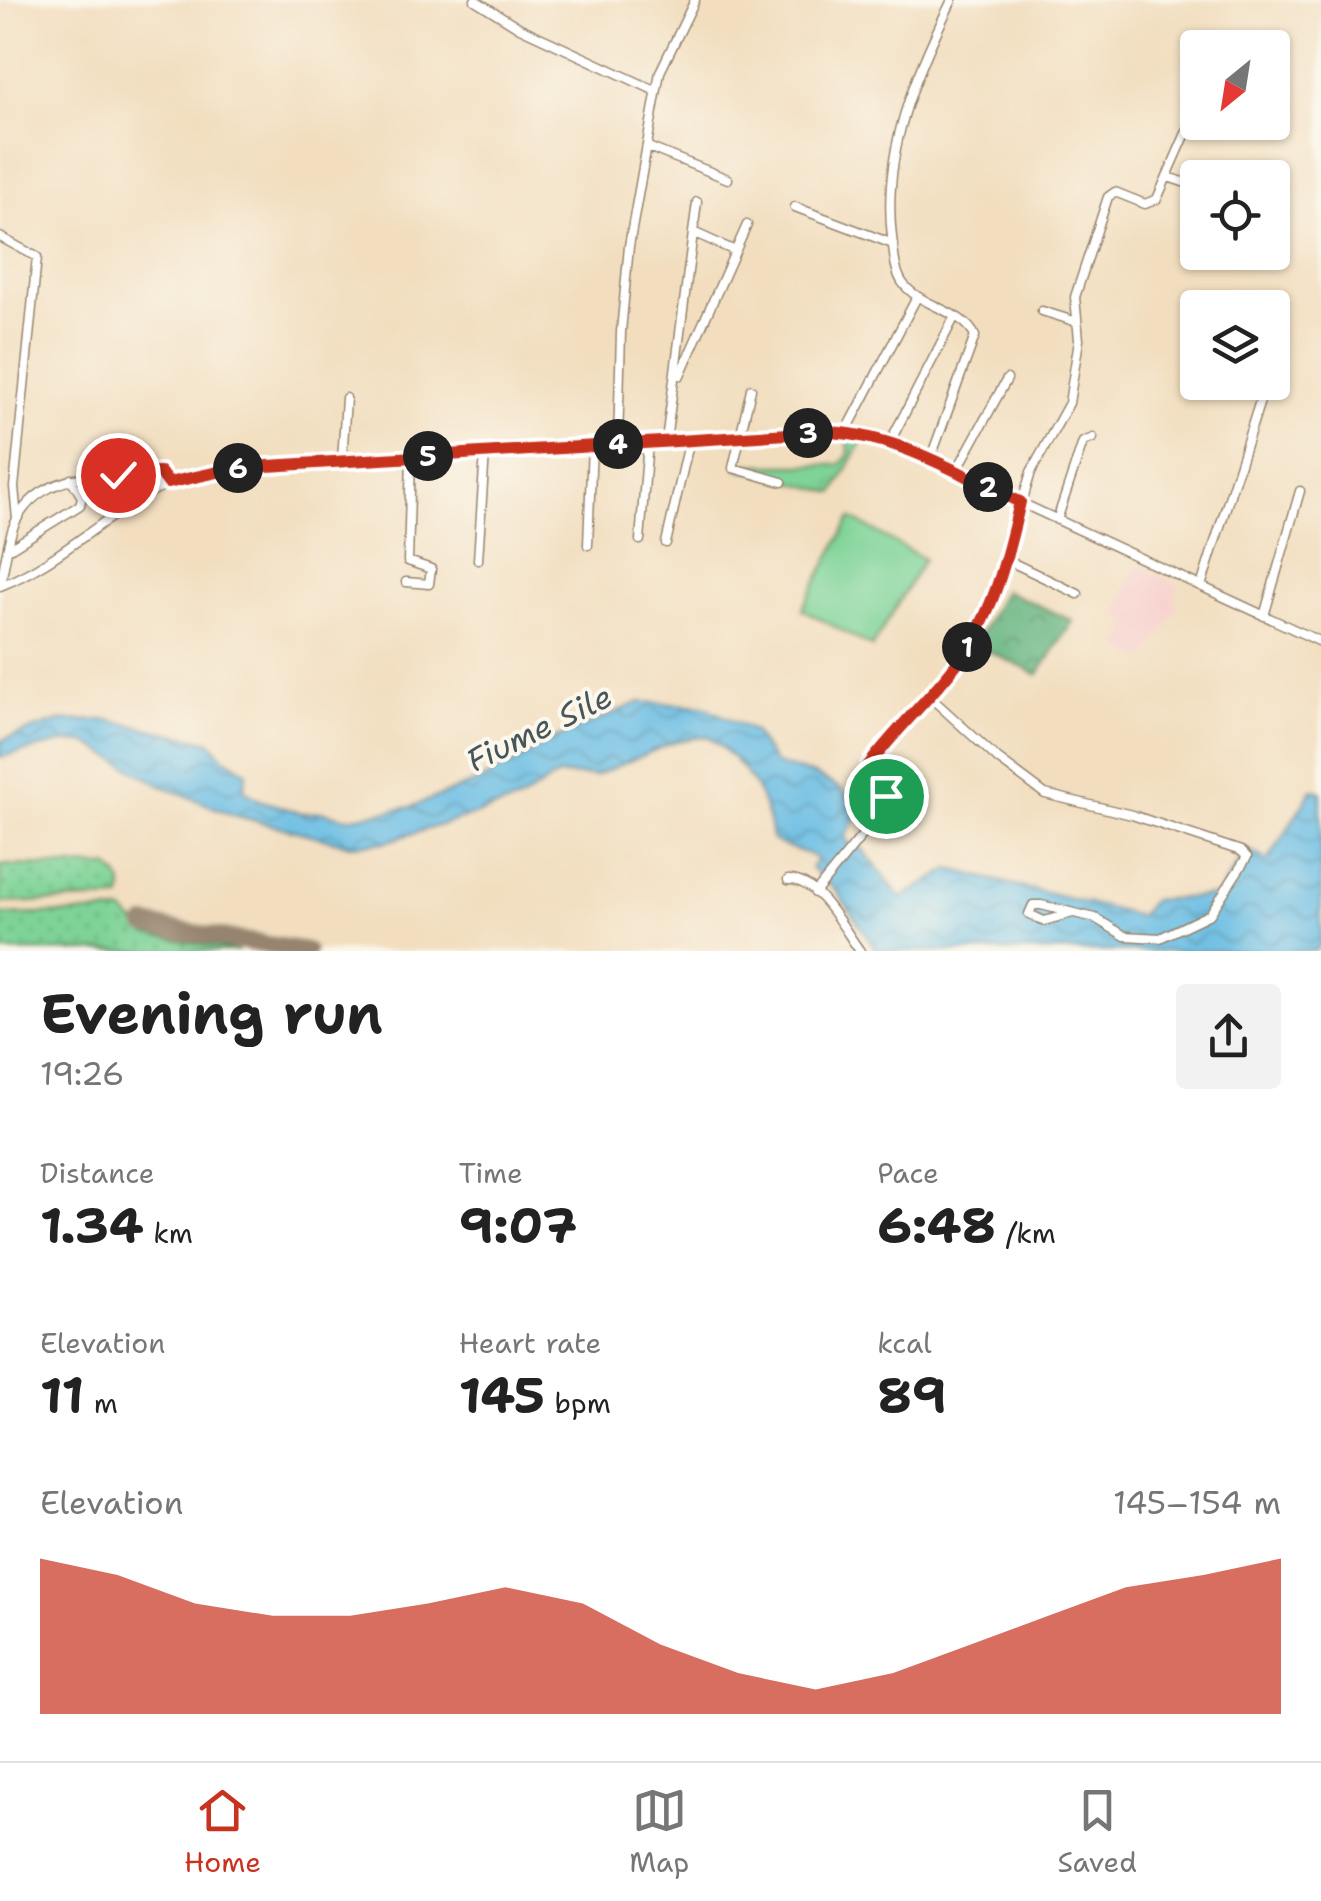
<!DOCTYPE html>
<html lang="en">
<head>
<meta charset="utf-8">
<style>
	body { margin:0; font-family:"Shantell Sans",sans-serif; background:#f2f2f2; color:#222; height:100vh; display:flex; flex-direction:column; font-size:38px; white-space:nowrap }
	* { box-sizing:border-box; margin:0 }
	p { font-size:32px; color:#767676 }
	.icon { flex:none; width:55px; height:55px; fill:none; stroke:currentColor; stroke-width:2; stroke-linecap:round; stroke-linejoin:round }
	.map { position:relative; height:951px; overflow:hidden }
	.drawer { display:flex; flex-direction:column; background:#fff; flex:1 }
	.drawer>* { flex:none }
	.needle { width:65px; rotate:210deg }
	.controls { position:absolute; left:1180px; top:30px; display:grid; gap:20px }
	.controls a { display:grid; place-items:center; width:110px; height:110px; border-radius:10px; background:#fff; box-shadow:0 2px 8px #0004; font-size:50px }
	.pin { position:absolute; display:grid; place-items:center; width:85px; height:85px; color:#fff; margin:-42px; border:5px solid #fff; border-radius:50%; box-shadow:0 2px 10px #0007 }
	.km { position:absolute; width:50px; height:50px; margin:-25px; border-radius:50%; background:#222; color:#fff; font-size:28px; line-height:50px; text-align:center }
	.round { display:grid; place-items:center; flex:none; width:105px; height:105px; border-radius:10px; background:#f2f2f2 }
	.summary { display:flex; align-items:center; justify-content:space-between; height:170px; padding:0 40px }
	h1 { font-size:55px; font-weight:700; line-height:75px }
	.stats { display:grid; grid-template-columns:repeat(3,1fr); gap:15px; height:170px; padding:10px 40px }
	.stats div { display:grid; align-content:center }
	.stats b { font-size:50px; font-weight:700 }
	.stats small { font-size:28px; font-weight:400 }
	.stats p { font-size:28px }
	.chart { height:280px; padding:20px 40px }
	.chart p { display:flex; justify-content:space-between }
	.chart svg { width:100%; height:180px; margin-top:10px; fill:#c8321e; opacity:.7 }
	.menu { display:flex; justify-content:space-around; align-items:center; height:140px; border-top:2px solid #e0e0e0; background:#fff; font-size:28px; color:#767676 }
	.menu a { display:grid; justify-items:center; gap:5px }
	.menu .current { color:#c8321e }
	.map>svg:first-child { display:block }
	.built { fill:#f7d0cc }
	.grass { fill:url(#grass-dots); stroke:#5c7e5a; stroke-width:2.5 }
	.forest { fill:url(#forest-crowns); stroke:#50704f; stroke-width:2.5 }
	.park { fill:url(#park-crowns); stroke:#5c7e5a; stroke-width:2.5 }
	.garden { fill:#7ed397; stroke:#5c7e5a; stroke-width:2.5 }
	.water { fill:url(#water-waves); stroke:#507380; stroke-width:2.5 }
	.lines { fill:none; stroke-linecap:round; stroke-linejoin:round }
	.taxiway { stroke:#96846e; stroke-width:18 }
	.minor-casing { stroke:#96846e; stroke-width:11 }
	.minor { stroke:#fff; stroke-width:8 }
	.route-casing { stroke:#fff; stroke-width:20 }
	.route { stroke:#c8321e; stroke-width:12 }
	.labels { text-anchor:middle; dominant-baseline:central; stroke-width:8; stroke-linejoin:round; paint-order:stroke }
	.water-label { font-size:32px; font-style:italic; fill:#485659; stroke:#fbf7ec }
</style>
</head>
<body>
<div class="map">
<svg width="1321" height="951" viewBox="0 0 1321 951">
	<defs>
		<pattern id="grass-dots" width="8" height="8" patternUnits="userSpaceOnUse" patternTransform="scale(2.5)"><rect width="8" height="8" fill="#7ed397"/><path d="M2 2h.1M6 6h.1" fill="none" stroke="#6eb582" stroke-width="1.8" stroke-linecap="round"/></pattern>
		<pattern id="forest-crowns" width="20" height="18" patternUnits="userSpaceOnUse" patternTransform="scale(2.5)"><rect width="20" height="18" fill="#66b580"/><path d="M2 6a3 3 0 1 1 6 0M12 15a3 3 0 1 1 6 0" fill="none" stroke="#559368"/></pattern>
		<pattern id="park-crowns" width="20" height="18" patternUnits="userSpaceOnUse" patternTransform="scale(2.5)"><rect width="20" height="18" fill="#7ed397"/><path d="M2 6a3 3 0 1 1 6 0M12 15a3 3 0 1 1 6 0" fill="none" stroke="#6eb582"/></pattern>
		<pattern id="water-waves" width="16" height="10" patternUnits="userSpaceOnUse" patternTransform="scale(2.5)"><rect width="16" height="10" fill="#66bce3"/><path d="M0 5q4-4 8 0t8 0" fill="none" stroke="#5599b7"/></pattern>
	</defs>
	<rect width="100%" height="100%" fill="#fbf7ec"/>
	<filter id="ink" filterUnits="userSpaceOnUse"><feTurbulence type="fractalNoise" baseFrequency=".01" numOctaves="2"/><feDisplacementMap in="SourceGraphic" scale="20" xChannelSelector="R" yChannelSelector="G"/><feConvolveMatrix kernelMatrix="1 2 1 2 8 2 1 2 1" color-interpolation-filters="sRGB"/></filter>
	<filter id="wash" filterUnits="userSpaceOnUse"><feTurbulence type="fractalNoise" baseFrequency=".0048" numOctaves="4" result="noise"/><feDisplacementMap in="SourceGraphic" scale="40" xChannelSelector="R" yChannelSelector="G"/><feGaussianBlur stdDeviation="2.25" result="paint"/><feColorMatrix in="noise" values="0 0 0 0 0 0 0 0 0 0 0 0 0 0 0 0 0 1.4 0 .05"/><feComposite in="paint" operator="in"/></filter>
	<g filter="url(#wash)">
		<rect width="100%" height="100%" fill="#f2debf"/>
		<path class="built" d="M1137,564L1179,586L1173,600L1177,609L1145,660L1118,647L1130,622L1117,615Z"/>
		<path class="grass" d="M0,865L108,867C120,875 127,885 120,899L0,903Z
			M124,912L146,934L239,951H0V915Z"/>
		<path class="forest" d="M1004,590L1073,621L1038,675L975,645Z"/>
		<path class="park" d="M848,438L862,441L834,493L737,468L742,460L743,465H840L849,454Z"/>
		<path class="garden" d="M851,518L924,559L872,647L802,609Z"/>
		<path class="water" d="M640,702L703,706L753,731L775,764L814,775L840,788L861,808L845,838L856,850L860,846L901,898L950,869L1139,916L1153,900L1217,896L1247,849L1268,861L1312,789L1321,792V944L1315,951H877L836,890L811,868L817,859C802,848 787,851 772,839C767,795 744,763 708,736L676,741L594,776L558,775L519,801L385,842L350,845L230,814L160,785L87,743L66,742L0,757V741L59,721L108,720L211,742L221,755L247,772L244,790L259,800L302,813L323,812L347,818L411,807L484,779L554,739Z"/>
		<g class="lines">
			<path class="taxiway" d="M145,925L306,951"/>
		</g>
	</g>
	<g filter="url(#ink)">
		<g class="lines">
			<defs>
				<path id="minor" d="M475,0L520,28L656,91
					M648,147L728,179
					M1168,177L1198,187
					M795,207L893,244
					M693,232L735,251
					M0,237L37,257L14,487L17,519
					M1042,311L1077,322
					M680,375L747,225
					M751,389L733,468L782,482
					M846,432L917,297
					M666,441L697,202
					M890,442L954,318
					M618,444L621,332L629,246L660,72L695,0
					M930,460L975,336C964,310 919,307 902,282C894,269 894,252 892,237C882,152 915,75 952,0
					M342,461L346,398
					M956,472L1007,379
					M1057,520L1083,442L1093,438
					M640,540L648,442
					M666,543L690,439
					M588,545L592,445
					M11,548L80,505L82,497L71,479
					M478,560L485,452
					M1007,560L1078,594
					M406,582L429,584L431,569L408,561L411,457
					M0,585C5,567 7,540 15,523C40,469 109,475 158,472L168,483
					M0,586C72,558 126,490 202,472L836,432L903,448L1321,642
					M1201,586L1266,382
					M1264,616L1300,491
					M929,696L998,759L1045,794L1132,815L1241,851L1247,857L1210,914L1160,938L1125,936L1095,918L1041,905H1033L1029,914L1044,921L1069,914
					M788,880C818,878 844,930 860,951
					M815,893L886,806L885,794L869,770L870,763L953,669L993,601L1031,472L1069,403L1079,340L1075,297L1108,197L1115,192L1145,204L1157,199L1198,106"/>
			</defs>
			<use href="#minor" class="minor-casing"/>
			<use href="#minor" class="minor"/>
		</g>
	</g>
	<g class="lines" filter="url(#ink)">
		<defs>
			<path id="route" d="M118,475L160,472L168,483L236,468L822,432C893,432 957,473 1020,502C1006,563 991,623 950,672C924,704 893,733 869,765L886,796"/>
		</defs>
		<use href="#route" class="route-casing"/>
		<use href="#route" class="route"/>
	</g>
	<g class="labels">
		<g class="water-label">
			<text transform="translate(539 728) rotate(-26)">Fiume Sile</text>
		</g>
	</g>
</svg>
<div class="controls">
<a><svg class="needle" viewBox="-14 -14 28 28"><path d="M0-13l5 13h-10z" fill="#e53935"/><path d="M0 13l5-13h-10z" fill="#767676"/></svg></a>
<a><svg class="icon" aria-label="locate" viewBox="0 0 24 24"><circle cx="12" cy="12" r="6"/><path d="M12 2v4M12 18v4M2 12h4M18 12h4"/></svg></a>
<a><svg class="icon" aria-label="layers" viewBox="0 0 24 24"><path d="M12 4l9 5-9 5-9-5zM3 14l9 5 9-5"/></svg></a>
</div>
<div class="pin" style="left:886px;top:796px;background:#1e9e55"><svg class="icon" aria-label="arrive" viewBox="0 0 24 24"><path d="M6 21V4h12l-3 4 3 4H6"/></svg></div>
<div class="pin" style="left:118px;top:475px;background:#d93025"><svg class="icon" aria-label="check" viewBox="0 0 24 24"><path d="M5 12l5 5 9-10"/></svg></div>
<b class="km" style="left:967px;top:647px">1</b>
<b class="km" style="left:988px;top:487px">2</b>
<b class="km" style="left:808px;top:433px">3</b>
<b class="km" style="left:618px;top:444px">4</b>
<b class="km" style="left:428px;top:456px">5</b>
<b class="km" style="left:238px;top:468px">6</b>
</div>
<section class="drawer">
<div class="summary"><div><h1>Evening run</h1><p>19:26</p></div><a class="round"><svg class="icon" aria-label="share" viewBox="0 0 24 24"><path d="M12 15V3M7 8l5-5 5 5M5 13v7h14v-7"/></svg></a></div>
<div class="stats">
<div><p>Distance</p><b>1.34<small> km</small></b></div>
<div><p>Time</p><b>9:07</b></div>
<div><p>Pace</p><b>6:48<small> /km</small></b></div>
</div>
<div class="stats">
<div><p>Elevation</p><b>11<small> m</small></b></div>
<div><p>Heart rate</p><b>145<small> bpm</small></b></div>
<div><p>kcal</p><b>89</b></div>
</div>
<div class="chart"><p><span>Elevation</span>145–154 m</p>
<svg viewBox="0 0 160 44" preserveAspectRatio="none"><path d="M0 44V6L10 10L20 17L30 20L40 20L50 17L60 13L70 17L80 27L90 34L100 38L110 34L120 27L130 20L140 13L150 10L160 6V44z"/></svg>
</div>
</section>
<nav class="menu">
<a class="current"><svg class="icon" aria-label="home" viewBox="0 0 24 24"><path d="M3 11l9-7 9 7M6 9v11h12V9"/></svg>Home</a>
<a><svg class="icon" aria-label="map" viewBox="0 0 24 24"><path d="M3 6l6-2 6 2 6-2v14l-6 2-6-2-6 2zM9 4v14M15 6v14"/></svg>Map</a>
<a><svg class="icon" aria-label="saved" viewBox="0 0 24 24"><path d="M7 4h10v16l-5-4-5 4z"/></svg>Saved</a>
</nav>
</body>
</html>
